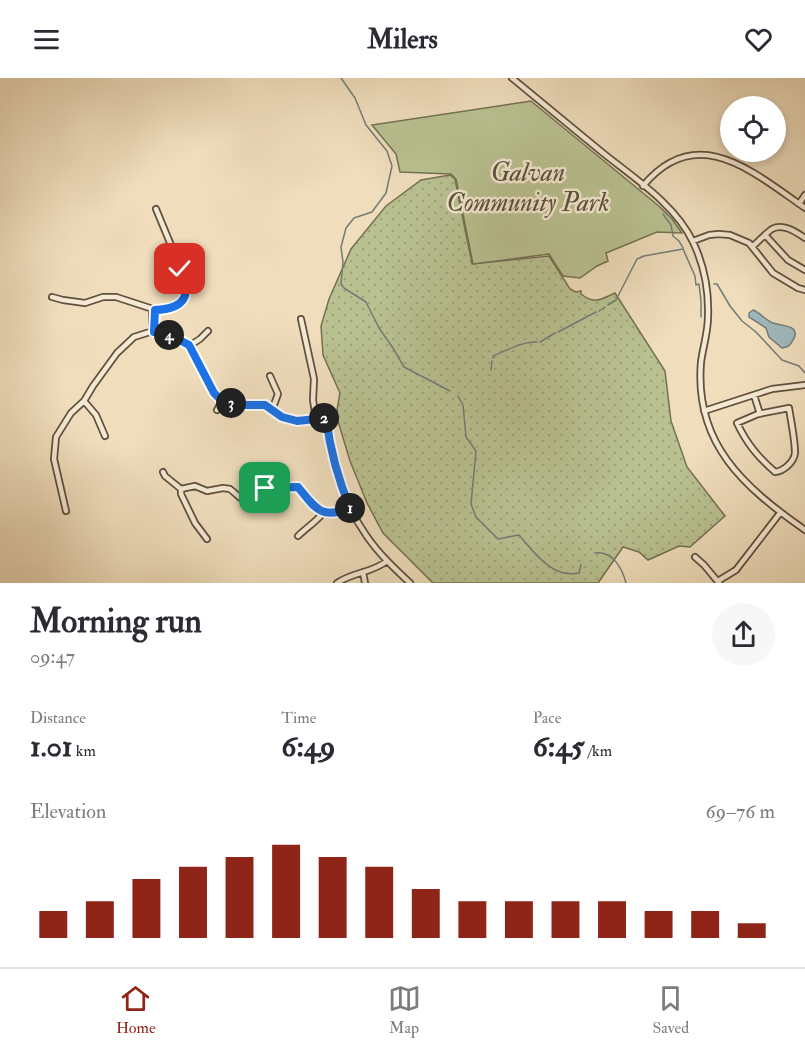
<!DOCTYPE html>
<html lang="en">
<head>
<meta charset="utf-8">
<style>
	body { margin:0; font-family:"IM FELL Double Pica",serif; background:#f7f7f7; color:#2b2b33; height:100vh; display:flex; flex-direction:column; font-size:22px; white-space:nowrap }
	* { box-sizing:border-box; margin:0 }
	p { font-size:20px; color:#7c7c81 }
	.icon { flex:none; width:33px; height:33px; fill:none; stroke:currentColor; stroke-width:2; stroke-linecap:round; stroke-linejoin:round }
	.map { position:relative; height:505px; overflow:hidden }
	.side { display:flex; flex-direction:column; background:#fff; flex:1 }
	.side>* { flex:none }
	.fabs { position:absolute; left:720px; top:18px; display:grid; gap:12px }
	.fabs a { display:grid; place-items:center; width:66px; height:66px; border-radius:50%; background:#fff; box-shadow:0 3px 9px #0003; font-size:30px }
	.pin { position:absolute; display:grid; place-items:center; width:51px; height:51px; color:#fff; margin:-26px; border-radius:12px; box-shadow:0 3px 9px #0006 }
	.km { position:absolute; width:30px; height:30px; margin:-15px; border-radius:50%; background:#222; color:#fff; font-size:16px; line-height:30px; text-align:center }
	.round { display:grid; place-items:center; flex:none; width:63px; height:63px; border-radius:32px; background:#f7f7f7 }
	.head { display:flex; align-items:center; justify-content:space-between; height:102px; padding:0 30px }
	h1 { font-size:33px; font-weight:700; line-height:45px }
	.figures { display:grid; grid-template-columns:repeat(3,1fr); gap:9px; height:102px; padding:6px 30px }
	.figures div { display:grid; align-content:center }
	.figures b { font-size:30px; font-weight:700 }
	.figures small { font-size:16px; font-weight:400 }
	.figures p { font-size:16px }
	.chart { height:168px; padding:12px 30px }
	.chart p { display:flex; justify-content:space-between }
	.chart svg { width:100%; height:108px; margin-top:6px; stroke:#8f2418; stroke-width:6 }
	header { display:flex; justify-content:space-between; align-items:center; height:78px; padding:0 30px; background:#fff; font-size:27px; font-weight:700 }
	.tab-bar { display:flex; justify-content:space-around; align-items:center; height:84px; border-top:2px solid #e1e1e2; background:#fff; font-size:16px; color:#7c7c81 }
	.tab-bar a { display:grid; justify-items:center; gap:3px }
	.tab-bar .on { color:#8f2418 }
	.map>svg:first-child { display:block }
	.grass { fill:url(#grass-dots); stroke:#747152; stroke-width:1.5 }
	.park { fill:#b9c191; stroke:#747152; stroke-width:1.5 }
	.water { fill:#9fb9bc; stroke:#727c79; stroke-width:1.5 }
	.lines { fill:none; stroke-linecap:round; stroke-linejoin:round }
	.stream { stroke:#727c79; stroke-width:1.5 }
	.minor-casing { stroke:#5f503e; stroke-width:8 }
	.minor { stroke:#f5e9d3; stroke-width:4.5 }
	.route-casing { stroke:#fff; stroke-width:12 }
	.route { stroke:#1a73e8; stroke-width:8 }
	.labels { text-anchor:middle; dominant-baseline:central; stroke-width:5; stroke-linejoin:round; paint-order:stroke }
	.park-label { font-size:26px; font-style:italic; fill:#58513a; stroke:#f5e9d3 }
</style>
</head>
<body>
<header><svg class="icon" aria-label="menu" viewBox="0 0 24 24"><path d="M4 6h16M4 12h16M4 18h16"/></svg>Milers<svg class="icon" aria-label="heart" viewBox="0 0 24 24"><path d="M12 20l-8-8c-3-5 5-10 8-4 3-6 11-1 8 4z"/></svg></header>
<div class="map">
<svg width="805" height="505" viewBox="0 0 805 505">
	<defs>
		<pattern id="grass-dots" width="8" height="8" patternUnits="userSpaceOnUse" patternTransform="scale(1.5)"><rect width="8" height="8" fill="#b9c191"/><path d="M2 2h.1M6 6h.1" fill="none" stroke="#9fa67c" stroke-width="1.8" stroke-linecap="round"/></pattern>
	</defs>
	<rect width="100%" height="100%" fill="#efddbc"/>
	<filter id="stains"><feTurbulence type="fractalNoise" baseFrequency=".00333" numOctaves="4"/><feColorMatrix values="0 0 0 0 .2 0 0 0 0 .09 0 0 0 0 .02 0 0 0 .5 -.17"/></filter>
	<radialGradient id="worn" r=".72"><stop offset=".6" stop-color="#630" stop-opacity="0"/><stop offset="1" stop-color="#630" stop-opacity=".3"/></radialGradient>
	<path class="grass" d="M450,97L455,101L472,186L549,178L570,211L576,214L581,213V216C595,227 601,221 615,215L665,293L671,343L687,389L725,438L690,469L679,468L648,482L639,474L623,469L598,505H433L383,455L367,425L350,383L338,343L337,332L340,315L323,277L321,248L329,221L351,171L386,128L421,102Z"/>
	<path class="park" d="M531,23L660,129L672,141L682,155L657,154L606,175L608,183L597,188L580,200L563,198L549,176L473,186L456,101L451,96L400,94L396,76L372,47Z"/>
	<path class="water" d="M753,232C761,235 765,242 773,245C782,248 802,247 793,262C790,268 788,269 782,270L769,259L766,250L749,239V235Z"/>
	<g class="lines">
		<path class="stream" d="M341,0L355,20L366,47L387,73L392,88L386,115L372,134L354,140L346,150L341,169L343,184L341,206L344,210L366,224L379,250L393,270L404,289L450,313
			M663,136L671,147L673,158L679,163L683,170
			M714,206H717L730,228L742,243L756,254L782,282L799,288L805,295
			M608,227L616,222L637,181L644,178L683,171L695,198L696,207L699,206L701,223V239
			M599,233L605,229
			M558,254L596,234
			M540,264L555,255
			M493,280V278C506,273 522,263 537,264
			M491,292L492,283
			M458,318L463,327L466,359L476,373L471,426L476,439L498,461L519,457C534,474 552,501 579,495L581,487
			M595,475C613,473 622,490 626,505"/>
		<defs>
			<path id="minor" d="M512,0C542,25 573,50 603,75C634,100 676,127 693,164C704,187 709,214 708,239C708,254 703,269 701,284C694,366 744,409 805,452
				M643,108C697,43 753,94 805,130
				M799,126L805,117
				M766,158L788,182L805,192
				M693,163L709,157L719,156L730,157L749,165L773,195L798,210L805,212
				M753,168C757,165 768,153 772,151C783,145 796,154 805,160
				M52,219L63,222L85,225L103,219H116L156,232L166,231L174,229L183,223L186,212L185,201L156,131
				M301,241L314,301L313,322L316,341
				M152,247V231
				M154,254L155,232
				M189,268L200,261L208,253
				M270,298L278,316L272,332
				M754,317L760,336
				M84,323L96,337L105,358
				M789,330C791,343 795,362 795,375C794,384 784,393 775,394C758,379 747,366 737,345L758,336Z
				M217,332L222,323
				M704,333L772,311L805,307
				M163,394L165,398L181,411L195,408L207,413L223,410L230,411L244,423L251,424L256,422L259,415L265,410L298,409C315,431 321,442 350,430
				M181,411V416L195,445L207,461
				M66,433L54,381L56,359L71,335L84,323L93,308L117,275L134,259L153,253L168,256L189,268L214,315L222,323L245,327H265L282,339L296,343L326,340C331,381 342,423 366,457C378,475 394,490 410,505
				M298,458C306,450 316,444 323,435
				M695,479L704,487L719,505
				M363,494L365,505
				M718,503L736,492L780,435
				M337,505C353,494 372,495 387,483"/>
		</defs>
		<use href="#minor" class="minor-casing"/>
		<use href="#minor" class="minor"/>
	</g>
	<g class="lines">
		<defs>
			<path id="route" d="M180,191C193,218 184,231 155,232L154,254L168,256L189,267L214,315L222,323L245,327H265L282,339L297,343L326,340C330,371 338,401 350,430C321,442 315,430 298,409L265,410"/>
		</defs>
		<use href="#route" class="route-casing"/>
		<use href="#route" class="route"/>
	</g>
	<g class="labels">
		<g class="park-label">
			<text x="528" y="95">Galvan<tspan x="528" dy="30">Community Park</tspan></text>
		</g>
	</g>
	<rect width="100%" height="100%" filter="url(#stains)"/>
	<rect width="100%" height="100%" fill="url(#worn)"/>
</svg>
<div class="fabs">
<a><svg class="icon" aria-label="locate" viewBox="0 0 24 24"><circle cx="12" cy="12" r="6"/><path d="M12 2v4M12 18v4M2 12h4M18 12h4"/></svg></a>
</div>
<div class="pin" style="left:265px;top:410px;background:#1e9e55"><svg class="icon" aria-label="arrive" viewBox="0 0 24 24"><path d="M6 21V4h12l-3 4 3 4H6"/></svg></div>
<div class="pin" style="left:180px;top:191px;background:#d93025"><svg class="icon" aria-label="check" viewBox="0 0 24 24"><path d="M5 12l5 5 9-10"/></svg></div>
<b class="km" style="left:350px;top:430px">1</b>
<b class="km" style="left:324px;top:340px">2</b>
<b class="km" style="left:231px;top:325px">3</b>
<b class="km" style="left:169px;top:257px">4</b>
</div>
<section class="side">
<div class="head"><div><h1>Morning run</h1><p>09:47</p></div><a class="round"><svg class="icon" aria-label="share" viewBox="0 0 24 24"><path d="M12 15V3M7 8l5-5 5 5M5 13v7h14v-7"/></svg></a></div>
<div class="figures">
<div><p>Distance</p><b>1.01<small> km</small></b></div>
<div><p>Time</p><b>6:49</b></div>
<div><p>Pace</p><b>6:45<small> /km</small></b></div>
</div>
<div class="chart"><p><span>Elevation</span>69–76 m</p>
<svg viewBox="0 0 160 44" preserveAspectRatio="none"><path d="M5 44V33M15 44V29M25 44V20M35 44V15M45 44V11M55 44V6M65 44V11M75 44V15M85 44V24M95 44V29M105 44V29M115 44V29M125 44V29M135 44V33M145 44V33M155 44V38"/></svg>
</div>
</section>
<nav class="tab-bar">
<a class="on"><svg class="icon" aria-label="home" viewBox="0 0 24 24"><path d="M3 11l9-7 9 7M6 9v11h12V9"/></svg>Home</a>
<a><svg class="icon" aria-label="map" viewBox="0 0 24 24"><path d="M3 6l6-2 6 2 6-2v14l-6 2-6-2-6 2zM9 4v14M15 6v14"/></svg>Map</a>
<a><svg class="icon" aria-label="saved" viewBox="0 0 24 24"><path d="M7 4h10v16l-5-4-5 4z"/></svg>Saved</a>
</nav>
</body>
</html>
